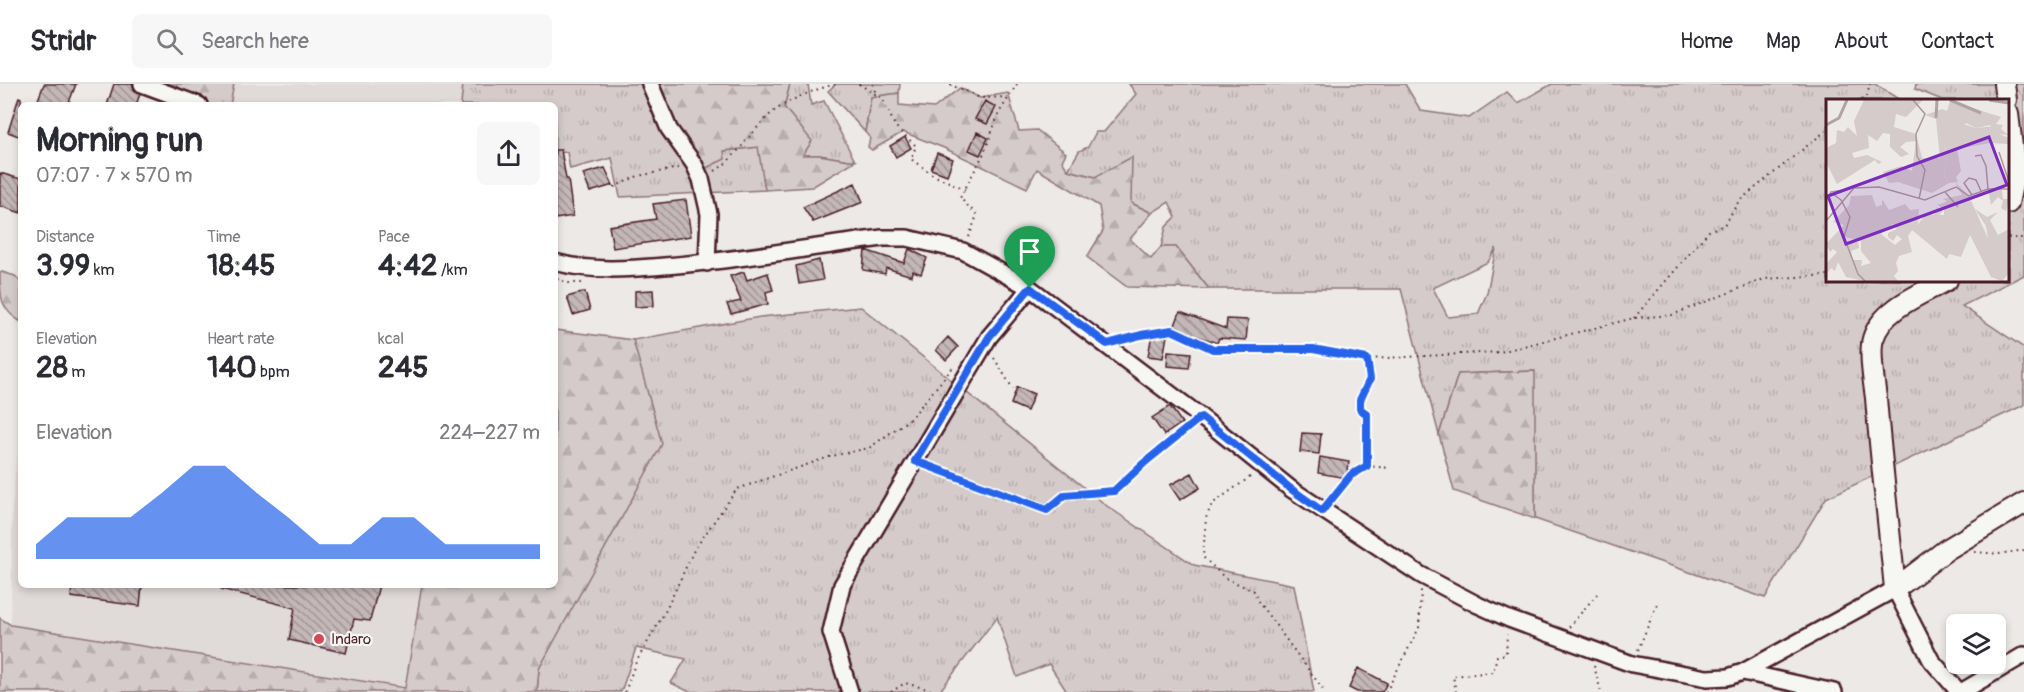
<!DOCTYPE html>
<html lang="en">
<head>
<meta charset="utf-8">
<style>
	body { margin:0; font-family:Pangolin,sans-serif; background:#f7f7f7; color:#2b2b33; height:100vh; display:flex; flex-direction:column; font-size:22px; white-space:nowrap }
	* { box-sizing:border-box; margin:0 }
	p { font-size:20px; color:#7c7c81 }
	.icon { flex:none; width:33px; height:33px; fill:none; stroke:currentColor; stroke-width:2; stroke-linecap:round; stroke-linejoin:round }
	.map { position:relative; flex:1; overflow:hidden }
	.drawer { position:absolute; left:18px; top:18px; width:540px; height:486px; display:flex; flex-direction:column; background:#fff; border-radius:9px; box-shadow:0 3px 9px #0003 }
	.drawer>* { flex:none }
	.fabs { position:absolute; left:1946px; top:530px; display:grid; gap:12px }
	.fabs a { display:grid; place-items:center; width:60px; height:60px; border-radius:9px; background:#fff; box-shadow:0 3px 9px #0003; font-size:30px }
	.pin { position:absolute; display:grid; place-items:center; width:51px; height:51px; color:#fff; margin:-62px -26px; border-radius:50% 50% 50% 0; rotate:-45deg; box-shadow:0 0 6px #0007 }
	.pin .icon { rotate:45deg }
	.round { display:grid; place-items:center; flex:none; width:63px; height:63px; border-radius:9px; background:#f7f7f7 }
	.overview { display:flex; align-items:center; justify-content:space-between; height:102px; padding:0 18px }
	h1 { font-size:33px; font-weight:800; line-height:45px }
	.figures { display:grid; grid-template-columns:repeat(3,1fr); gap:9px; height:102px; padding:6px 18px }
	.figures div { display:grid; align-content:center }
	.figures b { font-size:30px; font-weight:800 }
	.figures small { font-size:16px; font-weight:400 }
	.figures p { font-size:16px }
	.chart { height:168px; padding:12px 18px }
	.chart p { display:flex; justify-content:space-between }
	.chart svg { width:100%; height:108px; margin-top:6px; fill:#2563eb; opacity:.7 }
	header { display:flex; align-items:center; gap:36px; box-sizing:border-box; height:84px; padding:0 30px; background:#fff; border-bottom:2px solid #e1e1e2 }
	header strong { font-size:28px }
	nav { display:flex; gap:33px; margin-inline-start:auto; font-size:21px }
	.search { width:420px; height:54px; background:#f7f7f7; display:flex; align-items:center; gap:15px; box-sizing:border-box; padding:0 21px; border-radius:9px; color:#7c7c81; font-size:22px }
	.map>svg:first-child { display:block }
	.built { fill:#e0dad8 }
	.grass { fill:url(#grass-tufts); stroke:#8f757a; stroke-width:1.5; fill-rule:evenodd }
	.forest { fill:url(#forest-firs); stroke:#8f757a; stroke-width:1.5 }
	.building { fill:url(#building-back-hatch); stroke:#4a1f2b; stroke-width:1.5 }
	.lines { fill:none; stroke-linecap:round; stroke-linejoin:round }
	.street-casing { stroke:#4a1f2b; stroke-width:20 }
	.secondary-casing { stroke:#4a1f2b; stroke-width:24 }
	.path { stroke:#4a1f2b; stroke-width:2; stroke-dasharray:1.5 4.5; stroke-linecap:butt }
	.street { stroke:#f6f6f2; stroke-width:15 }
	.secondary { stroke:#f6f6f2; stroke-width:20 }
	.route-casing { stroke:#fff; stroke-width:12 }
	.route { stroke:#2563eb; stroke-width:8 }
	.poi-dot { fill:#d1495b; stroke:#f6f6f2; stroke-width:2 }
	.labels { text-anchor:middle; dominant-baseline:central; stroke-width:4.5; stroke-linejoin:round; paint-order:stroke }
	.poi-label { font-size:15px; fill:#4a1f2b; stroke:#f6f6f2; text-anchor:start }
	.inset-river { fill:none; stroke:#b1a2a3; stroke-width:3 }
	.inset-road { fill:none; stroke:#ab989b; stroke-width:1.5 }
	.view { fill:#7b2cbf; fill-opacity:0.15; stroke:#7b2cbf; stroke-width:3 }
	.inset-edge { fill:none; stroke:#4a1f2b; stroke-width:3 }
</style>
</head>
<body>
<header>
<strong>Stridr</strong>
<div class="search"><svg class="icon" aria-label="search" viewBox="0 0 24 24"><circle cx="10" cy="10" r="6"/><path d="M15 15l6 6"/></svg>Search here</div>
<nav><a>Home</a><a>Map</a><a>About</a><a>Contact</a></nav>
</header>
<div class="map">
<svg width="2024" height="608" viewBox="0 0 2024 608">
	<defs>
		<pattern id="grass-tufts" width="24" height="20" patternUnits="userSpaceOnUse" patternTransform="scale(1.5)"><rect width="24" height="20" fill="#d4cbca"/><path d="M3 7l-1-3M5 7V3M7 7l1-3M15 17l-1-3M17 17v-4M19 17l1-3" fill="none" stroke="#b8aeae"/></pattern>
		<pattern id="forest-firs" width="22" height="20" patternUnits="userSpaceOnUse" patternTransform="scale(1.5)"><rect width="22" height="20" fill="#d4cbca"/><path d="M5 1l3.5 6h-7zM16 11l3.5 6h-7z" fill="#b8aeae"/></pattern>
		<pattern id="building-back-hatch" width="6" height="6" patternUnits="userSpaceOnUse" patternTransform="scale(1.5)"><rect width="6" height="6" fill="#c4b7b7"/><path d="M-1 5l2 2M0 0l6 6M5-1l2 2" fill="none" stroke="#a19495"/></pattern>
	</defs>
	<rect width="100%" height="100%" fill="#ece9e6"/>
	<filter id="ink" filterUnits="userSpaceOnUse"><feTurbulence type="fractalNoise" baseFrequency=".0167" numOctaves="2"/><feDisplacementMap in="SourceGraphic" scale="12" xChannelSelector="R" yChannelSelector="G"/><feConvolveMatrix kernelMatrix="1 2 1 2 8 2 1 2 1" color-interpolation-filters="sRGB"/></filter>
	<g filter="url(#ink)">
		<path class="built" d="M234,0H463L461,21H230Z
			M17,372H21V501H422L405,604L11,541L12,424Z"/>
		<path class="grass" d="M463,0H656L669,45L724,67L759,63L765,106L620,113L612,74L570,85L567,68L555,69V21H461Z
			M790,0H808L811,21L824,17L855,77L819,71H803L784,23Z
			M836,0H900L899,9L871,13L865,48L828,7Z
			M1129,0H1405L1421,27L1469,34L1507,8L1518,19L1552,0H1875L1900,16H1828V196H2008V16H1942L1915,5L1916,0H2024V191L1962,222L2024,264V321L1826,414L1765,514L1535,435L1534,287L1458,290L1439,351L1401,205H1209L1176,163H1161L1166,143L1176,133L1169,118L1152,129L1131,119L1095,93L1068,86L1079,67L1088,63L1096,48H1104L1136,10ZM1496,164L1487,209L1478,230L1448,233L1433,204L1488,178Z
			M861,223L1107,422L1194,481L1294,501L1314,608H1067L1049,580L1017,593L997,533L939,608H690L671,599L686,575L636,564L621,608H537L539,585L634,261L633,256L760,233Z"/>
		<path class="forest" d="M142,0H234L230,21H199Z
			M659,0H790L784,23L812,57L803,71H819L855,77L812,103L765,106L758,63L724,67L725,75L704,85L674,41Z
			M960,4L980,14L1008,9L1019,47L1037,46L1066,69L1062,77L1068,86L1095,93L1132,73L1131,119L1152,129L1130,155L1151,175L1161,163H1176L1209,205L1127,203L1087,173L1103,147L1099,122L1037,85L1027,104L944,64L903,48L872,66L868,63L870,54L865,48L871,13L899,9V21L934,24Z
			M2,188L15,192L21,198V238C0,225 0,213 0,189Z
			M555,246L633,256L662,360L539,585L537,608H0V534L11,541L405,604L422,501H555Z
			M1535,287V435L1454,407L1439,351L1458,290Z"/>
		<path class="building" d="M44,0H76L68,21H36Z
			M114,0H132L134,6L140,10L136,21H107Z
			M19,13L21,14V53L8,48Z
			M985,17L996,23L987,40L975,35Z
			M977,48L988,54L980,71L969,66Z
			M905,53L911,64L896,73L890,62Z
			M555,66H561L566,95H568L573,132L555,135Z
			M937,69L953,75L947,91L931,85Z
			M605,84L613,101L590,108L583,90Z
			M0,89L21,95V129L0,122Z
			M855,99L863,118L813,138L803,123Z
			M686,116L691,152L613,164L609,142L656,135L653,120Z
			M909,165L927,174L921,190L913,187L912,192L886,184L885,190L863,186L865,166L904,179Z
			M819,176L823,196L799,200L796,182Z
			M744,188L747,196L768,189L773,206L766,208L768,220L731,230L727,220L741,217L730,192Z
			M653,206L654,222L635,223V207Z
			M585,208L590,226L573,231L567,213Z
			M1180,228L1226,245L1227,235L1248,236L1246,256L1219,254L1217,259L1174,244Z
			M1152,250L1167,252L1163,274L1148,272Z
			M948,253L958,263L946,276L936,266Z
			M1168,267L1191,269L1189,284L1167,282Z
			M1017,303L1034,310L1027,327L1011,320Z
			M1170,322L1182,339L1164,351L1152,334Z
			M1302,349L1321,350L1319,370L1300,368Z
			M1320,373L1349,378L1346,394L1318,389Z
			M1192,389L1200,404L1180,416L1170,401Z
			M72,501H142L140,522L71,513Z
			M221,501H379L370,537L354,535L346,569L289,556L295,524L221,505Z
			M1358,584L1387,599L1382,608H1357L1349,604Z"/>
		<g class="lines">
			<defs>
				<path id="street" d="M142,0L199,21
					M650,0L669,45L694,80L701,95L709,130L707,179
					M555,178C590,188 629,185 664,182C737,177 809,163 882,154H907L963,167L1030,204L1201,333L1291,405L1421,491L1478,521L1509,535L1632,580L1707,594L1728,593L1743,588L1895,505L1931,576L1959,608
					M1743,588L1834,608
					M850,608L831,548L842,501L989,253L1030,204
					M1961,608L2024,571"/>
				<path id="secondary" d="M2004,0L2006,16
					M2008,30L2015,87L2008,119
					M1895,505C1889,441 1881,378 1876,314C1874,299 1869,268 1873,255C1882,224 1922,210 1947,196
					M1895,505L1946,466L2024,419"/>
			</defs>
			<use href="#street" class="street-casing"/>
			<use href="#secondary" class="secondary-casing"/>
			<path class="path" d="M859,0L883,15L895,42L916,62L911,75L933,91L965,105
				M873,0L876,11
				M951,0V2L960,4L980,14L1010,13
				M1862,16L1867,12L1870,0
				M715,87C739,72 751,46 773,28C787,16 819,4 836,0
				M614,103L638,92L679,84
				M969,153L977,131L960,114L984,69L999,29L1017,0
				M2008,154H2024
				M557,195L569,199H581L583,198
				M1634,234L1709,147L1724,141L1739,117L1828,45
				M1124,256L1172,246L1213,265H1313L1367,275L1500,268L1634,234L1672,231L1764,195L1828,191
				M994,274L1013,305
				M1367,382L1390,384
				M929,383L1047,426L1065,411L1114,407L1144,379L1189,342
				M1250,393L1212,420L1206,434L1203,473L1225,494L1254,507L1257,516L1325,608
				M1331,416L1351,391L1367,382V330L1361,325L1360,316L1370,295L1367,275
				M1975,468L1999,470L2024,466
				M1569,543L1597,510
				M1638,566L1657,520
				M1594,582L1601,608
				M625,608L635,580L666,526L694,466L737,405L832,372L869,364L911,334L954,282
				M891,608L905,599L938,608
				M1386,608L1419,544L1421,506
				M1456,608L1453,592L1493,588L1497,572L1506,570L1507,550"/>
			<use href="#street" class="street"/>
			<use href="#secondary" class="secondary"/>
		</g>
	</g>
	<g class="lines" filter="url(#ink)">
		<defs>
			<path id="route" d="M1030,204L1107,260L1141,251L1172,246L1213,265H1313L1367,275L1370,295L1360,316V325L1367,330V382L1351,391L1322,427L1291,405L1201,333L1144,379L1114,407L1065,411L1047,426L915,377L989,253Z"/>
		</defs>
		<use href="#route" class="route-casing"/>
		<use href="#route" class="route"/>
	</g>
	<circle class="poi-dot" cx="319" cy="555" r="6"/>
	<g class="labels">
		<g class="poi-label">
			<text x="331" y="555">Indaro</text>
		</g>
	</g>
	<g transform="translate(1826 15)">
		<rect width="183" height="183" fill="#ece9e6"/>
		<path d="M38,1H97L80,18L70,15L68,28L90,35L96,59H114L110,20L99,16L116,10L121,12L124,2L175,18L170,25L177,26L175,30L182,36L170,35L164,26L150,29L140,24L118,44L121,55L118,77L123,84L106,94L72,83L63,84L57,73L75,67L86,72L90,42L80,43L74,48L83,55L75,58L64,48V35L57,34L51,42L42,36L43,49L26,54L28,59L41,56L56,63L52,65L49,61L11,85L0,63V49L10,44L11,31L18,33L22,28L31,37L28,22ZM129,83L143,97L164,144L177,143L183,134V174L176,182L165,178L144,136L135,158L123,155L121,160L86,131L82,137L86,153L73,157L70,164L72,172L68,177L72,182H38L20,178L12,163L9,172L5,169L0,176V165L11,153L7,150L4,153L0,145L18,126L7,123L23,106L25,97L46,96L50,108L56,106V100L63,111L79,105L84,111L93,110L92,125L101,114L108,116L111,108L117,112L113,116H118V111L111,105H115L121,102L117,100L136,96ZM67,125L71,130L62,134V138L67,142L71,136L76,140L69,146L55,135ZM19,138L35,142V152L45,164L35,167L36,161H27L25,152L33,149L32,143L20,142Z" fill="#d4cbca" fill-rule="evenodd"/>
		<path d="M134,24L150,29L170,27V34L183,39V45L164,44L131,50L135,72L130,78L132,83L123,84L118,77L121,55L118,44L125,28ZM162,90L176,91L177,100H183L180,112L175,109L177,102L172,98L165,106ZM149,110L161,118L172,113L164,121L172,136L183,130L179,146L165,158L160,127Z" fill="#d4cbca"/>
		<path class="inset-river" d="M124,1L155,14M163,1L183,4M110,19L111,1M0,26L13,19L21,1"/>
		<path class="inset-road" d="M87,1L99,15L90,35L91,57L99,71L93,100M173,53L183,83M162,90H183M119,93L132,108M7,95L15,101L24,118L18,138L32,175L39,182M146,96L138,84L143,79L150,81L155,92M0,102L5,93L24,90M0,122L28,89L53,88L99,101L130,88L143,97L162,90L160,67L155,56L149,57"/>
		<path class="view" d="M163,38L181,86L20,145L2,97Z"/>
		<rect width="183" height="183" class="inset-edge"/>
	</g>
</svg>
<div class="fabs">
<a><svg class="icon" aria-label="layers" viewBox="0 0 24 24"><path d="M12 4l9 5-9 5-9-5zM3 14l9 5 9-5"/></svg></a>
</div>
<div class="pin" style="left:1030px;top:204px;background:#1e9e55"><svg class="icon" aria-label="arrive" viewBox="0 0 24 24"><path d="M6 21V4h12l-3 4 3 4H6"/></svg></div>
<section class="drawer">
<div class="overview"><div><h1>Morning run</h1><p>07:07 · 7 × 570 m</p></div><a class="round"><svg class="icon" aria-label="share" viewBox="0 0 24 24"><path d="M12 15V3M7 8l5-5 5 5M5 13v7h14v-7"/></svg></a></div>
<div class="figures">
<div><p>Distance</p><b>3.99<small> km</small></b></div>
<div><p>Time</p><b>18:45</b></div>
<div><p>Pace</p><b>4:42<small> /km</small></b></div>
</div>
<div class="figures">
<div><p>Elevation</p><b>28<small> m</small></b></div>
<div><p>Heart rate</p><b>140<small> bpm</small></b></div>
<div><p>kcal</p><b>245</b></div>
</div>
<div class="chart"><p><span>Elevation</span>224–227 m</p>
<svg viewBox="0 0 160 44" preserveAspectRatio="none"><path d="M0 44V38L10 27L20 27L30 27L40 17L50 6L60 6L70 17L80 27L90 38L100 38L110 27L120 27L130 38L140 38L150 38L160 38V44z"/></svg>
</div>
</section>
</div>
</body>
</html>
